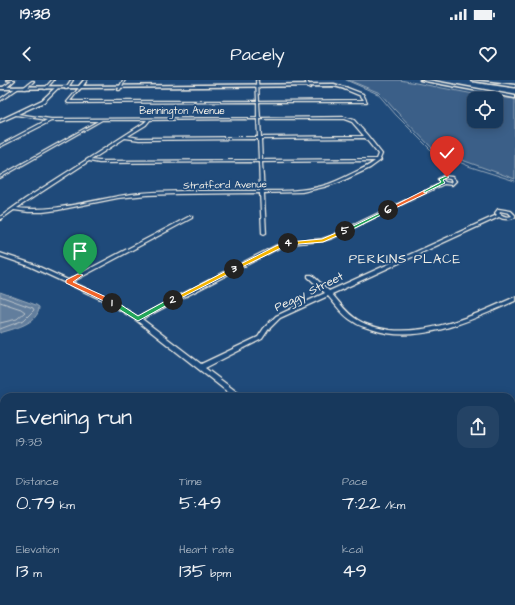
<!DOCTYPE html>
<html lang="en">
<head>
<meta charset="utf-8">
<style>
	body { margin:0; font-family:"Architects Daughter",sans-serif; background:#244365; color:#f1f3f6; height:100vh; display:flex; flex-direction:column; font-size:15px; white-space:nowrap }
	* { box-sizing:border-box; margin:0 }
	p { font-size:13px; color:#9eacbb }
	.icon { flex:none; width:22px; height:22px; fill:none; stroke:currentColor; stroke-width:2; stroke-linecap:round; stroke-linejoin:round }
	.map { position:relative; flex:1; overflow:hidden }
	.panel { position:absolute; left:0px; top:313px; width:515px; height:212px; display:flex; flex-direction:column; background:#17385c; border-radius:12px 12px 0 0; box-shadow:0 2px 10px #0003,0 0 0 1px #365272 }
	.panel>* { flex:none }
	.buttons { position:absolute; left:467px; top:12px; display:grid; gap:8px }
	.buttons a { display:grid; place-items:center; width:36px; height:36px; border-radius:8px; background:#17385c; box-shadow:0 2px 10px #0003,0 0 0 1px #365272; font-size:20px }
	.pin { position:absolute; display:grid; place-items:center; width:34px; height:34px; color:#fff; margin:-41px -17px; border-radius:50% 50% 50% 0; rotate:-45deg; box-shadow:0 0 4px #0007 }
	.pin .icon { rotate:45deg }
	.km { position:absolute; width:20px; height:20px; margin:-10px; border-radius:50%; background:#222; color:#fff; font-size:11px; line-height:20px; text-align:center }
	.round { display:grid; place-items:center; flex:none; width:42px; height:42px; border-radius:12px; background:#244365 }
	.head { display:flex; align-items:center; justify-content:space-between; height:68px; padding:0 16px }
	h1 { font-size:22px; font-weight:600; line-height:30px }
	.metrics { display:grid; grid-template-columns:repeat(3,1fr); gap:6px; height:68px; padding:4px 16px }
	.metrics div { display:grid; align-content:center }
	.metrics b { font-size:20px; font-weight:600 }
	.metrics small { font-size:11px; font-weight:400 }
	.metrics p { font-size:11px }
	.status { display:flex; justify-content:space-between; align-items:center; height:28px; padding:0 20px; background:#17385c; direction:ltr }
	.status svg { height:11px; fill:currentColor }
	header { display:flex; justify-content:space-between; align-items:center; height:52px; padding:0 16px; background:#17385c; font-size:18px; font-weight:600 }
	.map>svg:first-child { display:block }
	.green { fill:#3a5f88; stroke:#97a8b8; fill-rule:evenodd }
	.water { fill:#627e9d; stroke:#9cacbb }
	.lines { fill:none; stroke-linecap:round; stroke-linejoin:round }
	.shore { stroke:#bac3ca; stroke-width:1 }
	.stream { stroke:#9cacbb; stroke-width:1 }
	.minor-casing { stroke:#f4f1e8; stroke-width:2.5 }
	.tertiary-casing { stroke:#f4f1e8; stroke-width:3 }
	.motorway-casing { stroke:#f4f1e8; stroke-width:3 }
	.minor { fill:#1f4a7a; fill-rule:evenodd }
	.tertiary { fill:#1f4a7a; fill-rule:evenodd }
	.motorway { fill:#1f4a7a; fill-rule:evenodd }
	.rail { stroke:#f4f1e8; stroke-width:2 }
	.split-1 { fill:#f0652b; stroke:#fff }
	.split-2 { fill:#22a559; stroke:#fff }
	.split-3 { fill:#f5b400; stroke:#fff }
	.split-4 { fill:#f5b400; stroke:#fff }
	.split-5 { fill:#f5b400; stroke:#fff }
	.split-6 { fill:#22a559; stroke:#fff }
	.split-7 { fill:#f0652b; stroke:#fff }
	.split-8 { fill:#22a559; stroke:#fff }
	.labels { text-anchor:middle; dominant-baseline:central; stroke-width:3.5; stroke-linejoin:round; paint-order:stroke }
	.far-street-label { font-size:10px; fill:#f4f1e8; stroke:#1f4a7a }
	.street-label { font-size:12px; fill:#f4f1e8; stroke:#1f4a7a }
	.neighbourhood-label { font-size:13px; letter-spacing:1px; fill:#f4f1e8; stroke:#1f4a7a }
</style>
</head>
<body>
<div class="status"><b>19:38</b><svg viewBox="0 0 49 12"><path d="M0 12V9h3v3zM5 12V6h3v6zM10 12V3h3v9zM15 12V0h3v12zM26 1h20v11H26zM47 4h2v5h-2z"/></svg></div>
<header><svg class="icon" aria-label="back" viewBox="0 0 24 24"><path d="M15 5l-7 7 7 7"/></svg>Pacely<svg class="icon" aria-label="heart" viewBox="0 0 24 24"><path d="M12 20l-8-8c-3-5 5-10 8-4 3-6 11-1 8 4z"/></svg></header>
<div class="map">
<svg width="515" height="525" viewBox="0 0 515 525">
	<rect width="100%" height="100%" fill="#1f4a7a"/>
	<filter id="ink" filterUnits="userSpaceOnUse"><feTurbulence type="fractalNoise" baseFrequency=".025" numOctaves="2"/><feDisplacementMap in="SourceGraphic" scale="8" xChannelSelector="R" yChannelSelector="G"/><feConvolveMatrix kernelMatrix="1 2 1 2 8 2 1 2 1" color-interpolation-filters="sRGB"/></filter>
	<g filter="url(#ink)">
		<path class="green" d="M348,0H400L474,14L515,19V99L434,70L394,29L380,13ZM474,19H496V41H474Z"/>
		<path class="water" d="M0,212L36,225L39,227C39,244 12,249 0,253Z"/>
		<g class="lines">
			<path class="shore" d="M0,216L33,228L34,230L24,240L0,249
				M0,222L21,229L25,232L17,239L0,243"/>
			<path class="stream" d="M346,0L378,14L396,35L431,70L471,87L515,101"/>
			<defs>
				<path id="minor" d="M6,0H15L5,9H3V7L12,1Z
					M52,0H54L46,9H44Z
					M71,0H73L67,9H65Z
					M123,0H125L120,10H118Z
					M256,0H258L259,21L364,20L361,16L344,9L345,7L363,14L367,22H259L260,38L344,37L354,40L368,56L382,74L380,79L381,80L370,88L340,102L324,107L302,112L264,113L266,153L264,154L262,153L260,113L177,114L148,115L118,118L58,130L43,132H28L14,130L0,140V137L25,119L144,43L147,40H102L0,98V96L98,41H51L0,67V65L47,40L16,35L0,42V40L42,20L56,7L58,8L44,22L18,34L51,39L257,38V22L68,23L67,22L78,9L79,10L70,21H257ZM257,39L258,57L139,58L128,56L146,45L150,40ZM260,39H344L352,42L364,56L261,57ZM125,58L139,60L258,59L259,80L99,81L91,80ZM365,58L378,74L376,79L262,80L261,59ZM89,81L99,83L259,82L260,111C241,111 221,111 202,111C179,111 155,111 132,114C93,119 56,133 17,128ZM375,81C369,86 361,89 353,93C343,98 333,103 322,106C303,111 283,111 264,111L262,82Z
					M305,0H307L310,8L308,7Z
					M32,1H34L26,9H24V7Z
					M17,7L19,8L0,21V19Z
					M443,96L452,97L456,101L452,105L444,104L333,158L323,161L289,164L279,168L142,239L201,284L258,257L264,248L276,236L325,213L308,197V195H312L329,211L497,135L495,133L498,129H499L511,131L515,135V137C511,140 503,140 499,137L332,214C340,223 347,234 358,240C367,246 379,248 390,250C420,253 450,244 478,233C491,228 503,222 515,217V221C471,240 419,266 371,249C365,247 359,246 354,242C343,236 336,225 328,216L280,238L268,250L262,259L205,288L241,315L242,317H234L136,240L107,222L29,186L0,176V173L33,184L68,200L190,136H192V138L72,202L111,220L138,237L275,166L288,162L322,159L331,156L442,103L438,99ZM444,98L450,99L452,101L450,103L445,102L442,99ZM500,131L509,133L512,136C507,138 503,136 499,133Z
					M515,434V442L511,443V435Z
					M382,521H391L392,525H383Z"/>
				<path id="tertiary" d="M84,0H87L83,6L334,4L347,8L345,9L334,6L81,8L79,10L78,8L0,9V7L79,6Z"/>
				<path id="motorway" d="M420,0H428L515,16V18Z
					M471,0L515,5V7L473,1Z"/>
			</defs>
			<use href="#minor" class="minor-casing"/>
			<use href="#tertiary" class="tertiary-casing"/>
			<use href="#motorway" class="motorway-casing"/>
			<use href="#minor" class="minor"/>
			<use href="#tertiary" class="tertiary"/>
			<use href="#motorway" class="motorway"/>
			<path class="rail" d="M0,454L4,459
				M64,521L68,525"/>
		</g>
	</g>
	<path class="split-1" d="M78,194L83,195L73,202L115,221V224H110L66,203V200Z"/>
	<path class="split-2" d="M171,218L176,220L138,241L109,223L115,221L138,236Z"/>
	<path class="split-3" d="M234,187H236V190L175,221L170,220Z"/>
	<path class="split-4" d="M286,162L291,163L236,190L231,189L276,166Z"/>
	<path class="split-5" d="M343,150L348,151L323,162L288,165L286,163L288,162L322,159Z"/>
	<path class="split-6" d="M388,129L389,131L347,152L343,151Z"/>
	<path class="split-7" d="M425,110L427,113L389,131L385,130Z"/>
	<path class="split-8" d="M446,96L449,97L443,100L445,103L424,113V111L441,102L439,99Z"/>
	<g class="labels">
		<g class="far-street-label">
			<text x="182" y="31">Bennington Avenue</text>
			<text transform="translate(225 105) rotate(-1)">Stratford Avenue</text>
		</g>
		<g class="street-label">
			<text transform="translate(309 212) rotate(-26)">Peggy Street</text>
		</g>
		<g class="neighbourhood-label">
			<text x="405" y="179">PERKINS PLACE</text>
		</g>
	</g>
</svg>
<div class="buttons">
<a><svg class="icon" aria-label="locate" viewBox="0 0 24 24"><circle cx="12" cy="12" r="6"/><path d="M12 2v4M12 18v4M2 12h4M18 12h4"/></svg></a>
</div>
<div class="pin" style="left:80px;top:195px;background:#1e9e55"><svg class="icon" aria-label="arrive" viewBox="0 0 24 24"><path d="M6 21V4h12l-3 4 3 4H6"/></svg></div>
<div class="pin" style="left:447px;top:97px;background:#d93025"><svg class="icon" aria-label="check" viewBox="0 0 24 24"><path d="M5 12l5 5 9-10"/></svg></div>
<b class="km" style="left:112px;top:223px">1</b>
<b class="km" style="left:173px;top:220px">2</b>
<b class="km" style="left:234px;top:189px">3</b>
<b class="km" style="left:288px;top:163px">4</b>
<b class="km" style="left:345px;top:151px">5</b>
<b class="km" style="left:388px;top:130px">6</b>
<section class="panel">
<div class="head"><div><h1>Evening run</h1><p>19:38</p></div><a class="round"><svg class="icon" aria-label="share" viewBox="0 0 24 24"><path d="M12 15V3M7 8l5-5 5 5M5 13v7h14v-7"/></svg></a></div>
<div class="metrics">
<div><p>Distance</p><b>0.79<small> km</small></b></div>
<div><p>Time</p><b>5:49</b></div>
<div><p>Pace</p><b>7:22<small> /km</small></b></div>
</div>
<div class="metrics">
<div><p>Elevation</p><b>13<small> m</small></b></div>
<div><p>Heart rate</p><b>135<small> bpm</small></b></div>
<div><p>kcal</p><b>49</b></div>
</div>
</section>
</div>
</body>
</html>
